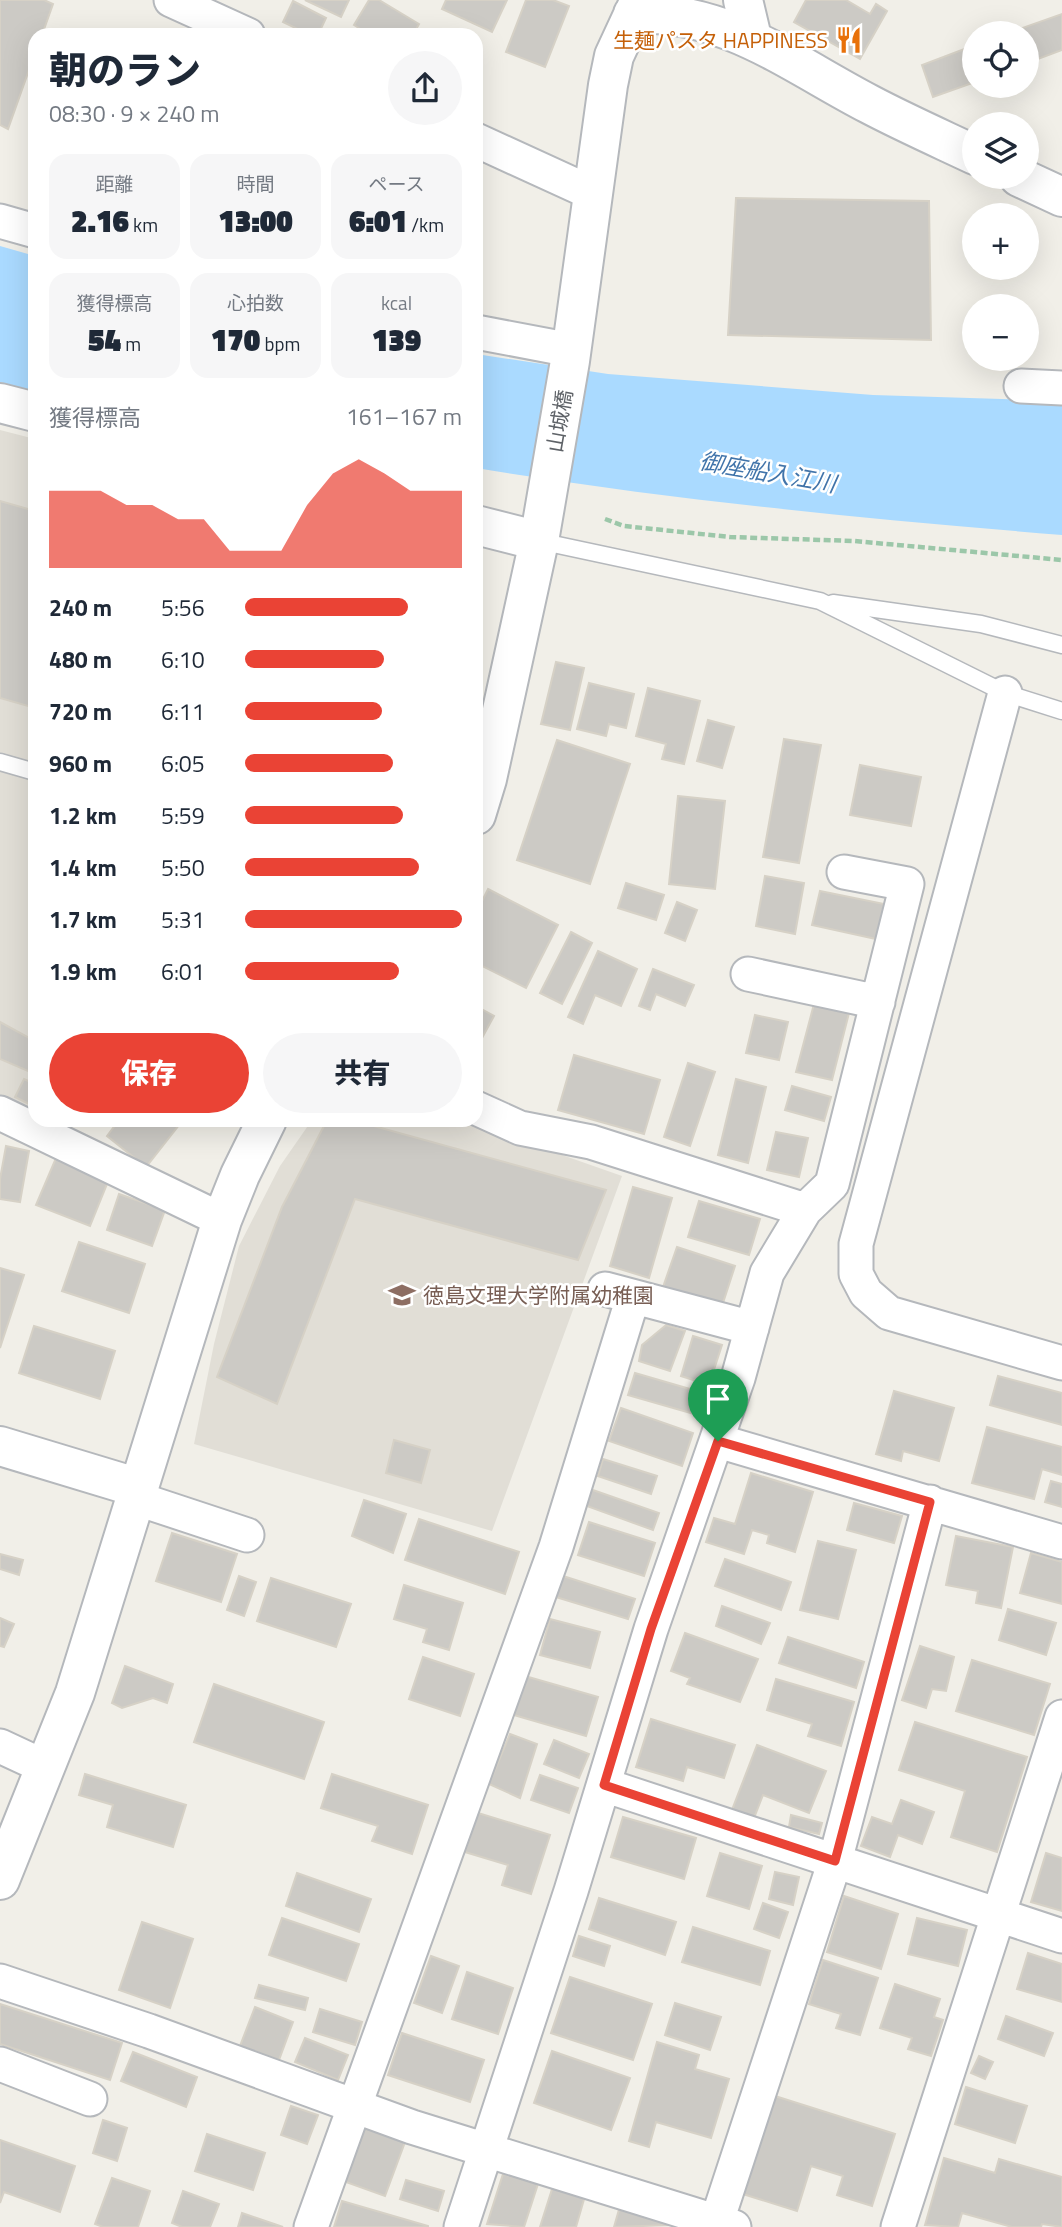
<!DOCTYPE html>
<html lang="ja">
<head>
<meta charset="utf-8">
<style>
	body { margin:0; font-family:"Titillium Web","Noto Sans JP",sans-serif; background:#f6f6f7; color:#1f2937; height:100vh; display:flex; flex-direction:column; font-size:26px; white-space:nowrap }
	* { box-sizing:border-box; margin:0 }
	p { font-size:23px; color:#747a83 }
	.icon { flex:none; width:38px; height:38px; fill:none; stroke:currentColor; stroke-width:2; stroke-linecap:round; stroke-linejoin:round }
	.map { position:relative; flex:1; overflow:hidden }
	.panel { position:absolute; left:28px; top:28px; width:455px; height:1099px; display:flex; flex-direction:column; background:#fff; border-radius:21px; box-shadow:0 7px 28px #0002 }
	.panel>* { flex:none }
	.fabs { position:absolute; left:962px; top:21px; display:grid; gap:14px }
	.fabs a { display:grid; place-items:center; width:77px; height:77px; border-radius:50%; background:#fff; box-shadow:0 7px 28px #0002; font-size:35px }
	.pin { position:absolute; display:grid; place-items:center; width:60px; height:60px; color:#fff; margin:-72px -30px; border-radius:50% 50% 50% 0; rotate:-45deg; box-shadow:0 0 7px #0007 }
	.pin .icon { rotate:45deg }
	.round { display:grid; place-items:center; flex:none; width:74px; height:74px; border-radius:37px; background:#f6f6f7 }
	.summary { display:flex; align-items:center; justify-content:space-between; height:119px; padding:0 21px }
	h1 { font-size:38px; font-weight:800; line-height:52px }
	.metrics { display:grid; grid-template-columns:repeat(3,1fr); gap:10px; height:119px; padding:7px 21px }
	.metrics div { display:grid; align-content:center; border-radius:18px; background:#f6f6f7; text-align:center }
	.metrics b { font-size:30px; font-weight:800 }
	.metrics small { font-size:19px; font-weight:400 }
	.metrics p { font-size:19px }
	.chart { height:196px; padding:14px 21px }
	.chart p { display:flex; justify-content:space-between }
	.chart svg { width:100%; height:126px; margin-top:7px; fill:#ea4335; opacity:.7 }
	.primary-button { display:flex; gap:14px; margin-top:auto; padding:14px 21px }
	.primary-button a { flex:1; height:80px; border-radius:42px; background:#ea4335; color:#fff; font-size:28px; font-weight:800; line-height:80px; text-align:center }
	.primary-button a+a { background:#f6f6f7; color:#1f2937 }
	ul { padding:0 21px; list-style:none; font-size:23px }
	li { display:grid; grid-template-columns:112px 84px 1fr; align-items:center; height:52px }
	li i { height:18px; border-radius:9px; background:#ea4335 }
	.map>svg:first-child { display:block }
	.education { fill:#e1ded6 }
	.water { fill:#aadaff }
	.building { fill:#cccac5; stroke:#d6d1c6; stroke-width:2 }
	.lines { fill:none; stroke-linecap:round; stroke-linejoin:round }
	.service-casing { stroke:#b5b8bc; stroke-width:19 }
	.minor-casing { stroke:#b5b8bc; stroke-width:37 }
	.tertiary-casing { stroke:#b5b8bc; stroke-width:42 }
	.path { stroke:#9cc7a9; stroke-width:4.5; stroke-dasharray:7 3.5; stroke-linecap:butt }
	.service { stroke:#fff; stroke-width:16 }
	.minor { stroke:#fff; stroke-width:33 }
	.tertiary { stroke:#fff; stroke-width:38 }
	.route-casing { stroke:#fff; stroke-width:14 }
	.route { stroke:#ea4335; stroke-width:9 }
	.labels { text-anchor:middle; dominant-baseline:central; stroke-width:5; stroke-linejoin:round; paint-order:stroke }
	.food-label { font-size:21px; fill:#c56008; stroke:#fff; text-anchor:end }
	.street-label { font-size:21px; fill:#5f6368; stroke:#fff }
	.education-label { font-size:21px; fill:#785e54; stroke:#fff; text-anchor:start }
	.water-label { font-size:23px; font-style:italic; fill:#4174aa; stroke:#fff }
</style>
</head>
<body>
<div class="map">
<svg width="1062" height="2227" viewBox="0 0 1062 2227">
	<rect width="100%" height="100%" fill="#f1efe8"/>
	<path class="education" d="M0,430L35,439V1116L0,1101Z
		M312,1120H462L622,1176L492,1531L194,1444L214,1344L239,1246L280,1166Z"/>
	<path class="water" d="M0,246L35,256V391L0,382Z
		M476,354L608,374L873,395L1062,401V535C866,519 670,500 476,468Z"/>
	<path class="building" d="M0,0H44L53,4L42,35H35V53L8,129L0,125Z
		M305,0H349L341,17Z
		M369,0H379L419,24L413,35H370L354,25Z
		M446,0H507L492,32L442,9Z
		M526,0H553L569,6L545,67L506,52Z
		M806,0H846L870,14L876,4L887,11L860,59L794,22Z
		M293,1L326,18L318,35H310L283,22Z
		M1062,14V50L1027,63V33H1008Z
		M975,45V82L933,97L922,65Z
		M736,198L929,201L931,340L728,335Z
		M0,501L35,511V708L0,698Z
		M556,662L584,668L570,730L541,724Z
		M589,683L634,694L626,728L609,724L606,736L577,729Z
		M648,688L700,701L684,764L662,759L666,744L636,736Z
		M708,720L734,727L722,768L697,761Z
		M784,739L821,745L799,863L763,857Z
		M557,740L630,764L590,884L517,860Z
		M860,765L921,777L911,826L850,815Z
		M678,796L725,801L715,889L669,884Z
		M765,876L804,883L795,934L756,926Z
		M626,883L664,895L656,920L618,908Z
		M488,889L558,925L526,988L476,963V913Z
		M820,891L884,904L876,939L812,925Z
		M677,902L697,910L685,941L665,933Z
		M571,932L592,943L562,1004L540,993Z
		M598,951L637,969L621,1006L595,995L583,1024L568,1017Z
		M653,969L694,985L685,1006L656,994L650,1010L639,1006Z
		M814,1004L849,1013L832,1080L796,1072Z
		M476,1006L494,1016L476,1049Z
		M755,1015L788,1022L779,1060L746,1053Z
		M0,1022L35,1041V1074L0,1059Z
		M574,1055L660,1080L644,1134L558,1110Z
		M688,1063L715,1072L690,1146L664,1137Z
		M24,1079L35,1084V1107L15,1097Z
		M736,1079L766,1087L748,1163L718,1155Z
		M792,1086L831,1097L824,1121L785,1110Z
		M119,1120H183L146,1167L107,1136Z
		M327,1120H352L606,1190L578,1260L355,1199L277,1404L217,1377L282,1207Z
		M776,1132L808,1138L799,1177L767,1170Z
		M6,1146L29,1151L20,1202L0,1199V1179Z
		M56,1158L109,1179L90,1226L36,1205Z
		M633,1187L672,1198L649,1278L610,1266Z
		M119,1194L165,1210L152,1246L107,1230Z
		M699,1201L760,1219L749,1255L688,1237Z
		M79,1242L145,1264L129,1313L62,1291Z
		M677,1247L735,1266L722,1306L663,1287Z
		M0,1268L24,1275L0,1348Z
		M666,1325L685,1331L670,1371L639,1361L642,1345Z
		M34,1326L115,1351L100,1399L19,1373Z
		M693,1336L722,1345L709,1385L681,1376Z
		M635,1373L707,1394L701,1416L628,1395Z
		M998,1376L1062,1393V1425L990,1405Z
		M894,1391L954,1408L939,1461L903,1451L901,1461L876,1454Z
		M621,1408L693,1433L682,1466L609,1441Z
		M987,1427L1062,1447V1475L1042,1469L1034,1499L972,1483Z
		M394,1440L430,1450L421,1483L386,1473Z
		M603,1459L657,1476L651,1494L598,1476Z
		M751,1473L813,1492L795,1552L767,1543L769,1535L752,1530L744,1554L706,1542L714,1518L735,1524Z
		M1051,1481L1062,1484V1507L1045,1502Z
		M590,1489L659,1513L653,1530L584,1505Z
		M364,1500L406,1514L393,1553L352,1536Z
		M854,1503L902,1516L894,1543L847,1530Z
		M419,1519L519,1552L505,1594L405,1560Z
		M589,1522L655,1543L644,1576L578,1555Z
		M172,1533L237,1554L221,1602L156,1581Z
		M956,1536L1013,1547L1001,1608L976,1603L978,1591L946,1585Z
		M818,1541L856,1550L838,1619L800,1610Z
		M1031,1553L1062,1562V1604L1020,1593Z
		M0,1554L23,1560L19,1575L0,1569Z
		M725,1559L791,1582L781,1610L715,1586Z
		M239,1576L256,1582L244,1616L227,1610Z
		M563,1576L635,1599L628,1619L556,1597Z
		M271,1578L351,1604L336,1647L257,1621Z
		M404,1585L463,1603L449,1650L423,1642L427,1629L394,1619Z
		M722,1606L770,1623L761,1644L716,1626Z
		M1008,1609L1056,1623L1046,1655L999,1640Z
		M0,1618L14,1624L4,1647L0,1646Z
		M550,1619L600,1632L590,1668L540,1655Z
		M685,1633L758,1659L740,1702L687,1684L690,1678L671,1671Z
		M788,1637L864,1662L856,1688L779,1663Z
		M920,1646L954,1657L946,1691L932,1689L926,1708L902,1700Z
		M423,1657L474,1674L460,1716L409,1699Z
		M972,1660L1050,1684L1034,1735L956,1711Z
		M125,1666L173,1684L167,1703L153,1698L122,1708L112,1703Z
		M525,1676L598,1697L586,1736L514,1715Z
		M776,1679L854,1702L841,1746L808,1736L812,1724L767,1710Z
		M214,1684L324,1722L304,1779L194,1742Z
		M651,1719L735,1745L724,1778L687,1767L683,1781L636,1767Z
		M915,1722L1027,1757L997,1852L951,1837L965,1791L899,1770Z
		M510,1734L537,1744L520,1798L489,1784Z
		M554,1740L589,1754L579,1778L544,1764Z
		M757,1745L826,1771L809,1813L763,1795L754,1818L732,1810Z
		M85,1774L186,1805L173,1847L107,1827L113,1805L79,1795Z
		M332,1774L428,1805L412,1854L372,1841L378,1826L321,1808Z
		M540,1775L578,1788L569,1813L531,1800Z
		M901,1800L934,1812L922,1844L898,1835L890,1857L861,1846L872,1817L892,1824Z
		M478,1813L550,1835L531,1894L502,1885L508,1865L465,1852Z
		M791,1815L822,1823L819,1834L789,1827Z
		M623,1817L696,1838L684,1879L611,1857Z
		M720,1853L762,1866L749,1909L707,1896Z
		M1046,1853L1062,1858V1911L1031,1902Z
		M775,1872L799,1877L793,1905L769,1899Z
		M297,1873L371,1899L359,1932L286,1906Z
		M844,1896L898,1914L881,1969L827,1952Z
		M599,1898L676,1922L665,1955L589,1929Z
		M763,1903L788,1912L779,1938L754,1929Z
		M282,1918L359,1944L346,1981L269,1955Z
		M917,1918L967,1930L958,1966L908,1954Z
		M142,1922L193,1939L170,2008L119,1990Z
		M693,1927L770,1951L760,1985L682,1962Z
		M579,1936L610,1946L604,1966L573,1956Z
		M1028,1953L1062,1964V2002L1017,1989Z
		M431,1956L459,1966L442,2013L414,2003Z
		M823,1960L878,1978L860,2035L836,2028L841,2014L809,2004Z
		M467,1972L513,1988L498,2034L452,2019Z
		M570,1977L652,2004L633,2060L551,2033Z
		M895,1984L940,1999L934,2017L943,2020L931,2056L908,2049L912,2038L880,2028Z
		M259,1985L308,1998L305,2010L255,1998Z
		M675,2003L721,2017L710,2050L665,2035Z
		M0,2004L122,2043L110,2080L0,2044Z
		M255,2007L293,2022L279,2060L240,2046Z
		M320,2009L362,2022L355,2045L313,2032Z
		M1006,2016L1053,2033L1044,2056L998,2039Z
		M402,2033L484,2060L470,2102L388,2075Z
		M305,2038L348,2055L338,2080L295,2062Z
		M657,2042L699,2055L695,2069L729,2079L711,2138L656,2122L649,2147L629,2141Z
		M552,2051L630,2078L611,2130L534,2103Z
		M133,2052L197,2077L186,2107L121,2081Z
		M979,2056L993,2062L985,2079L971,2073Z
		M966,2087L1027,2106L1015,2143L955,2124Z
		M775,2096L895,2134L872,2206L837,2195L843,2176L811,2166L797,2211L743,2194Z
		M291,2106L318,2115L307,2144L281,2135Z
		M103,2120L127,2128L117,2161L93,2153Z
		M363,2127L405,2142L385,2196L343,2181Z
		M207,2134L265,2153L253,2190L195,2171Z
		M0,2140L75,2166L60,2212L4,2192L0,2203Z
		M944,2158L995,2173L999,2159L1062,2177V2227L1042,2224L1041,2227H1012L962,2213L958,2227L925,2225Z
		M503,2174L538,2184L524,2227L487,2224Z
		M112,2178L150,2191L138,2227H103L95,2224Z
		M406,2180L444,2191L438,2211L400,2199Z
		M553,2186L585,2196L576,2227H540Z
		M183,2191L219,2204L210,2227H182L172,2223Z
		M342,2201L428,2226V2227H334Z
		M620,2206L671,2225L614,2227Z
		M242,2213L283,2227H238Z"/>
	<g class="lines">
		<defs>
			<path id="service" d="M539,541L820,601L1005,693L1062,711
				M833,603L981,624L1062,645
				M0,762L35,772"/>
			<path id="minor" d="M171,0L248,35
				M476,140L594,194
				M0,221L35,231
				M476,332L571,350
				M1021,386L1062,388
				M1005,693L856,1244V1274L866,1293L889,1313L1062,1363
				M748,974L878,1002
				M0,1113L222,1220
				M805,1210L832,1184L907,884L844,872
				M605,1289L752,1328
				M718,1441L1062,1542
				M135,1498L247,1535
				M0,1746L45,1767
				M604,1785L1062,1936
				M0,1981L149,2031L412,2127L734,2227
				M0,2064L90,2099
				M311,2227L556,1547L633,1297
				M461,2227L571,1891L651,1629L738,1378L767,1273L805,1210L591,1142L520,1128L476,1108
				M715,2227L835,1861L930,1502
				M898,2227L1062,1717"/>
			<path id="tertiary" d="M743,0L752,38
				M633,14C724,9 792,64 869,104C903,122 939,138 975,155
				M1019,177L1062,197
				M0,403L35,412
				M476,525L539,541
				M476,815L487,779L539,541L570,361L608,85L614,56L640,0
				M0,1446L139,1488
				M0,1880L75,1693L222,1220L240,1175L267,1120"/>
		</defs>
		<use href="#service" class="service-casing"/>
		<use href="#minor" class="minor-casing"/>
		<use href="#tertiary" class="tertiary-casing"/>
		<path class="path" d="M605,519L624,526L730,537L854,541L1062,560"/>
		<use href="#service" class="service"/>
		<use href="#minor" class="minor"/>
		<use href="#tertiary" class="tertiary"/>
	</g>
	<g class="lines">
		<defs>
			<path id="route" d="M718,1441L930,1502L835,1861L604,1785L651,1629Z"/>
		</defs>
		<use href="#route" class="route-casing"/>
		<use href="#route" class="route"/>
	</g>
	<defs>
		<symbol id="restaurant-bare" viewBox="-9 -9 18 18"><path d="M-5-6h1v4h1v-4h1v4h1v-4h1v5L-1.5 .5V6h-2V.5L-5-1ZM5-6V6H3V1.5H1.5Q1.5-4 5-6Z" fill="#e8710a" stroke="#fff" stroke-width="2.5" paint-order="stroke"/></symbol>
		<symbol id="school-bare" viewBox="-9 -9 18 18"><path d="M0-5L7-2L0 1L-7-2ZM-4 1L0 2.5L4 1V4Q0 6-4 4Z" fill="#8d6e63" stroke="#fff" stroke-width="2.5" paint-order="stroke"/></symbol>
	</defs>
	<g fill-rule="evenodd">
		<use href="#restaurant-bare" x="830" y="21" width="38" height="38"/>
		<use href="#school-bare" x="383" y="1276" width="38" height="38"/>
	</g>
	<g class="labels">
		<g class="food-label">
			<text x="828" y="40">生麺パスタ HAPPINESS</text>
		</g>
		<g class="street-label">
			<text transform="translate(559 421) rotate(-80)">山城橋</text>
		</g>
		<g class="education-label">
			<text x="423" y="1295">徳島文理大学附属幼稚園</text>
		</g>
		<g class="water-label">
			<text transform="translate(768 472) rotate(10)">御座船入江川</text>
		</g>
	</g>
</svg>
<div class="fabs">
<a><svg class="icon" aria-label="locate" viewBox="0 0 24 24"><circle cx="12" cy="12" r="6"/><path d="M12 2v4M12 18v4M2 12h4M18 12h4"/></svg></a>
<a><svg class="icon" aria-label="layers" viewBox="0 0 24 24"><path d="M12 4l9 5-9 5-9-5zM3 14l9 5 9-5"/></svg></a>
<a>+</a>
<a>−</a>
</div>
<div class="pin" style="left:718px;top:1441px;background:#1e9e55"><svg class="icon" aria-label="arrive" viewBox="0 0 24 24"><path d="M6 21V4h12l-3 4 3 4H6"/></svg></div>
<section class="panel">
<div class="summary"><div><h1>朝のラン</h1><p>08:30 · 9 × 240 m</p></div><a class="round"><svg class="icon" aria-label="share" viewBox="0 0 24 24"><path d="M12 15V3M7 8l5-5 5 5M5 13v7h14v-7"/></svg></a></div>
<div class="metrics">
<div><p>距離</p><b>2.16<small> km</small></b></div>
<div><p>時間</p><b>13:00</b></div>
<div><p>ペース</p><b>6:01<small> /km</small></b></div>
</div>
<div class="metrics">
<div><p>獲得標高</p><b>54<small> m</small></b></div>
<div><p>心拍数</p><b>170<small> bpm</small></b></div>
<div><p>kcal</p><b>139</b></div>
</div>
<div class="chart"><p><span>獲得標高</span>161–167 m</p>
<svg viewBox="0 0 160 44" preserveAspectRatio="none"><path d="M0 44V17L10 17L20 17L30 22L40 22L50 27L60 27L70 38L80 38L90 38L100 22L110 11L120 6L130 11L140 17L150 17L160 17V44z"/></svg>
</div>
<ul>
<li><b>240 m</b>5:56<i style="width:75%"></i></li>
<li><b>480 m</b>6:10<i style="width:64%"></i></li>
<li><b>720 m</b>6:11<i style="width:63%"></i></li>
<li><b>960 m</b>6:05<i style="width:68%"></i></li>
<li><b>1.2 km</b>5:59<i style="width:73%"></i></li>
<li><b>1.4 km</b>5:50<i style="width:80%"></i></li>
<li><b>1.7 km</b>5:31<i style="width:100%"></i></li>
<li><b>1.9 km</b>6:01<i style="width:71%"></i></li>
</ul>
<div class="primary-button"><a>保存</a><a>共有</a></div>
</section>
</div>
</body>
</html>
